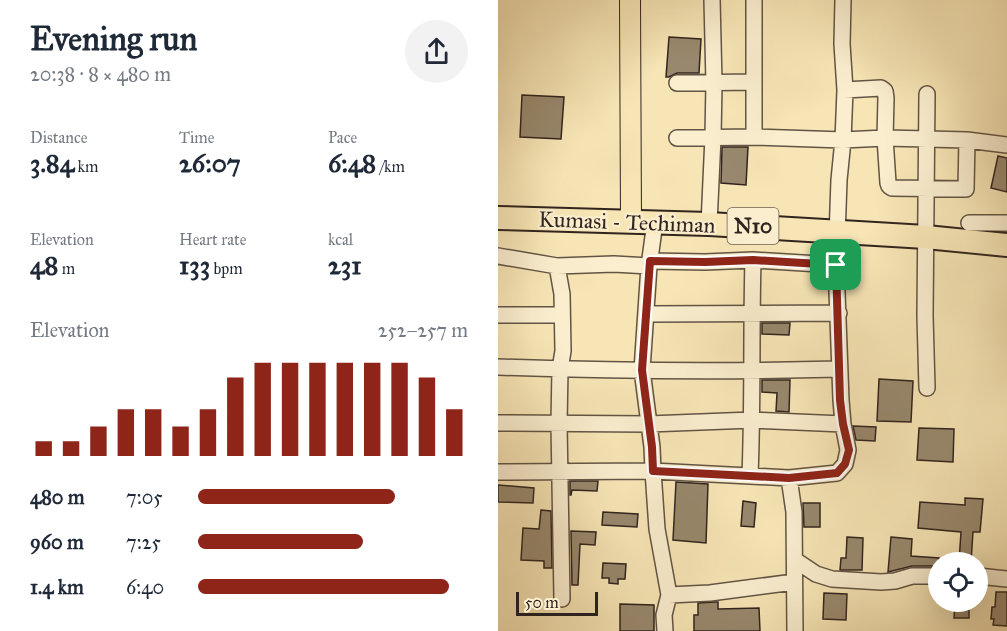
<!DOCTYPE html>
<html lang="en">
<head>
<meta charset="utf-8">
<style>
	body { margin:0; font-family:"IM FELL Great Primer",serif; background:#f2f2f3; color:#1f2937; height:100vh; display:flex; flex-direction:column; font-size:22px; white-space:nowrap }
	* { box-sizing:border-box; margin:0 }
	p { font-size:20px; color:#747a83 }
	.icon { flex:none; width:33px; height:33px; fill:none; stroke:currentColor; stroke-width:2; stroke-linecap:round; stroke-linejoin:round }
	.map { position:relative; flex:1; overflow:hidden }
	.sheet { display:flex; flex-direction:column; background:#fff; width:498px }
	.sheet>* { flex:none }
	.tools { position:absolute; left:430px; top:552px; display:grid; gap:12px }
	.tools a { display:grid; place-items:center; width:60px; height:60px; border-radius:50%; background:#fff; box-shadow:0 6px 24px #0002; font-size:30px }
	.scale { position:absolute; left:18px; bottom:15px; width:82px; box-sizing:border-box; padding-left:6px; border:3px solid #31241e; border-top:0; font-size:16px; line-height:21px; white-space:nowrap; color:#31241e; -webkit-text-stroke:4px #faeecf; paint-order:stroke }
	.pin { position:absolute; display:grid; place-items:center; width:51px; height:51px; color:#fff; margin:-26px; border-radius:12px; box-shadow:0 3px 9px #0006 }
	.round { display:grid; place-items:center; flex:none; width:63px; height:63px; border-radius:32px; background:#f2f2f3 }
	.head { display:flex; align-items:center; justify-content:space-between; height:102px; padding:0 30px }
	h1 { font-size:33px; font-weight:700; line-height:45px }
	.stats { display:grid; grid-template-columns:repeat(3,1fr); gap:9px; height:102px; padding:6px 30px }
	.stats div { display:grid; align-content:center }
	.stats b { font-size:26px; font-weight:700 }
	.stats small { font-size:16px; font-weight:400 }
	.stats p { font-size:16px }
	.chart { height:168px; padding:12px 30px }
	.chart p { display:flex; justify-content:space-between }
	.chart svg { width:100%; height:108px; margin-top:6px; stroke:#8f2418; stroke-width:6 }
	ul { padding:0 30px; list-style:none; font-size:20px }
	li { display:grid; grid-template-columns:96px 72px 1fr; align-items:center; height:45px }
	li i { height:15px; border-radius:8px; background:#8f2418 }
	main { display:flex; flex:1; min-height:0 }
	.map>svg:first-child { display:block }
	.building { fill:#98886d; stroke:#31241e; stroke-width:1.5 }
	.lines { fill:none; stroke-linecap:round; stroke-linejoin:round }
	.minor-casing { stroke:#625444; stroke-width:18 }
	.major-casing { stroke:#31241e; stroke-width:22 }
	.highway-casing { stroke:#31241e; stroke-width:26 }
	.minor { stroke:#faeecf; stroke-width:15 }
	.major { stroke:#f7e5b5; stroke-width:20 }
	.highway { stroke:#f7e5b5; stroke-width:22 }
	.route-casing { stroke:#fff; stroke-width:12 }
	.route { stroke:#8f2418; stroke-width:8 }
	.labels { text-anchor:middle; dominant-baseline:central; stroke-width:4.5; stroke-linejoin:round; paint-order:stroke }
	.shield { fill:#faeecf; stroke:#6d6153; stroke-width:1.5 }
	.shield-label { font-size:21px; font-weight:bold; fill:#31241e }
	.street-label { font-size:22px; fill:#31241e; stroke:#faeecf }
</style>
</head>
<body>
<main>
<section class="sheet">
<div class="head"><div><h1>Evening run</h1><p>20:38 · 8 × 480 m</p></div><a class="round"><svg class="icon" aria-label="share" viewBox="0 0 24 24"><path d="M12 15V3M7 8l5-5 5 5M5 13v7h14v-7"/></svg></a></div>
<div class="stats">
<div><p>Distance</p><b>3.84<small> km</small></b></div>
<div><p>Time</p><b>26:07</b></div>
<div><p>Pace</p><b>6:48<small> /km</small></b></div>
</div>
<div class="stats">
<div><p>Elevation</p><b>48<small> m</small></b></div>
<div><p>Heart rate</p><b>133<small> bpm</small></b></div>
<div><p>kcal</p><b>231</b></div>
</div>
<div class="chart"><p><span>Elevation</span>252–257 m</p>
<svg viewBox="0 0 160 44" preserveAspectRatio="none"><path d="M5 44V38M15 44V38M25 44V32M35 44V25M45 44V25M55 44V32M65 44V25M75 44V12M85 44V6M95 44V6M105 44V6M115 44V6M125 44V6M135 44V6M145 44V12M155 44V25"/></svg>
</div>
<ul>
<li><b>480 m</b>7:05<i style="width:73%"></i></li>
<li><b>960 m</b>7:25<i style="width:61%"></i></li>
<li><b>1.4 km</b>6:40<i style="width:93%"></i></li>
</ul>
</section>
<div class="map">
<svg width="509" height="631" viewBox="0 0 509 631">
	<rect width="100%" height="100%" fill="#f7e5b5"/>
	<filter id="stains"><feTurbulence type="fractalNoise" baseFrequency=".00333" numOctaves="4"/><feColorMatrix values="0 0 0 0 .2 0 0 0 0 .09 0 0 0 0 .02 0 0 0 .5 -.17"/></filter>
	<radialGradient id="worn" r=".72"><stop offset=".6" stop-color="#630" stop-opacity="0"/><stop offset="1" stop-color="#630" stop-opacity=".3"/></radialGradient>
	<path class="building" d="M171,37L203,39L201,73H179L171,77H168Z
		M24,95L66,97L63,139L22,137Z
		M224,147H250L248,185L223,183Z
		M500,156L509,158V192L493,188Z
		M264,323H292L291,335L264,334Z
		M381,379L415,381L413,422L379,421Z
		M264,380H292L291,412L278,411L279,393L264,392Z
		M355,426L378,427L377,441L358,440Z
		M421,428L456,429L455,462L419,460Z
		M72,481H100L99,491L74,490L73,495H72Z
		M178,482L210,484L208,543L175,540Z
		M0,485L36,488L35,503L0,502Z
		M467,498L485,499L482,532H475L473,562H461L463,532L420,528L422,502L467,505Z
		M245,501L258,503L256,527L243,526Z
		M305,503H322V527H306Z
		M43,510L53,511L54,568H46V561L23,560L25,528L41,529Z
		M105,512L140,514L139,527L104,525Z
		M73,531L98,532L97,545L82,544L80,585H74Z
		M349,537L365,538L364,570H342L343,558H348Z
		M393,537L414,539L413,556L441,558V566H414L390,572Z
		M105,563L128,564L127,579H120V584L111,583V578H104Z
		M498,592H509V626L495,625L496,619H493L494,607H497Z
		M326,593L349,594L348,620L325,619Z
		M217,602H220V609L261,608L262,631H196V615H200V603Z
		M457,602H471V618H456Z
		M122,604L156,605V631H122Z"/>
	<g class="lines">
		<defs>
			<path id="minor" d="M256,0V137
				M179,83L256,82
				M347,90L383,88L387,91L388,98L387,138L390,183L391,186L394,188L468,189L469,140
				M179,138L256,137L345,140L387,138L430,139L469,140L509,145
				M157,222L151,266L144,370L154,447L155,471L159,529L171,595L166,615L167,631
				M471,223H509
				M211,224L215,137L216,83L214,0
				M0,256L59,266L116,264L151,266
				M152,261L207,262L255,260L338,265
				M59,266L64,294L65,351L62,369L61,424L64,599
				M148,314L341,313
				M0,315H64
				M0,367C114,371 228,372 341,369
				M429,388L427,316L429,94
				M0,423L151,424L254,420L345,424
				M0,472L155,471L291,478L339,473L347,464L350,450L345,424L343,400L338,265L341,180L345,140L347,90L344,44L345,0
				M252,475C255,404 253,332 255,260
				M291,478L296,512L297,631
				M297,560L318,574L334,579L383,582L397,581L414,576H441
				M480,576L509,579
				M171,595L212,593L296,582"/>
			<path id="major" d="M132,0L133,221"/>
			<path id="highway" d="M0,218L211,224L428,237L509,245"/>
		</defs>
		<use href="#minor" class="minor-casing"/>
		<use href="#major" class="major-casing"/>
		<use href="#highway" class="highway-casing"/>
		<use href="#minor" class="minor"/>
		<use href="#major" class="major"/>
		<use href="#highway" class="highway"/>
	</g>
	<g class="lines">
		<defs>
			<path id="route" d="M255,260L338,265L342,400L345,424L351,450L347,464L339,473L291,478L155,471L154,447L144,370L152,261L207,262Z"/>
		</defs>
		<use href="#route" class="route-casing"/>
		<use href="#route" class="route"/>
	</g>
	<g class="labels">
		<rect class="shield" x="229.5" y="208" width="51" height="36" rx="4.5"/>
		<g class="shield-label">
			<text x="255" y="226">N10</text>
		</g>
		<g class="street-label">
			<text transform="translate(129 222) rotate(2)">Kumasi - Techiman</text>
		</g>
	</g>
	<rect width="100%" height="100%" filter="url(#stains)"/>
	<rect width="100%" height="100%" fill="url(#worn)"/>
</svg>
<div class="tools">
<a><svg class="icon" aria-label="locate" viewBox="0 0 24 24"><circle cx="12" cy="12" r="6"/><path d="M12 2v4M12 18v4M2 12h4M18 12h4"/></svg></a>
</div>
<div class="scale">50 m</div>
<div class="pin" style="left:338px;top:265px;background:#1e9e55"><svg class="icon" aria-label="arrive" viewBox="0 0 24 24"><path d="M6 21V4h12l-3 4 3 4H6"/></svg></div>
</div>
</main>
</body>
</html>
